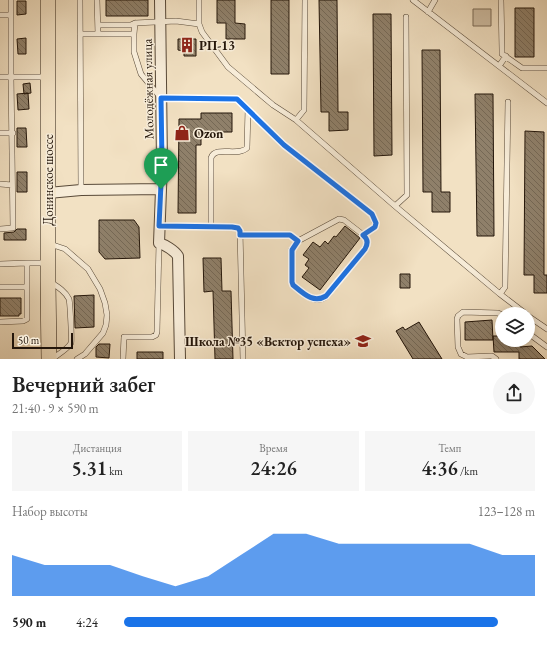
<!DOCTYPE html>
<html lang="ru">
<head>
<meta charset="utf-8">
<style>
	body { margin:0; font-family:"EB Garamond",serif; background:#f6f6f6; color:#222; height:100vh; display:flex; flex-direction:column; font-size:15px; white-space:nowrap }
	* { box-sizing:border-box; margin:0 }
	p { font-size:13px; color:#767676 }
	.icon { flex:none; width:22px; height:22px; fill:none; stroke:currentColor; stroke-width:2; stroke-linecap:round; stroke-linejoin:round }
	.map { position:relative; height:359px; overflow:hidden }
	.details { display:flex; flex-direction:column; background:#fff; flex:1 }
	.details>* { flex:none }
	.fabs { position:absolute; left:495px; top:307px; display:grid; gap:8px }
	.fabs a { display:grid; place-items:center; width:40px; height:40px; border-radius:50%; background:#fff; box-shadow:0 2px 10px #0003; font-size:20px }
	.scale { position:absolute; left:12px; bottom:10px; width:61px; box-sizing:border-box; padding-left:4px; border:2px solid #24160a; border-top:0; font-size:11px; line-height:14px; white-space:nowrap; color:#24160a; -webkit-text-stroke:3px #f7ecd8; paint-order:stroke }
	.pin { position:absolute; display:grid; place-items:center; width:34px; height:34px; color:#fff; margin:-41px -17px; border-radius:50% 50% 50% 0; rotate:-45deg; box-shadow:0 0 4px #0007 }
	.pin .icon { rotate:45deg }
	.round { display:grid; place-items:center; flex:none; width:42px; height:42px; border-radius:21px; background:#f6f6f6 }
	.overview { display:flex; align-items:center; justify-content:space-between; height:68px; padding:0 12px }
	h1 { font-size:22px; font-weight:600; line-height:30px }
	.figures { display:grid; grid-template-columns:repeat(3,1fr); gap:6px; height:68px; padding:4px 12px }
	.figures div { display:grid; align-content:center; border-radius:0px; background:#f6f6f6; text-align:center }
	.figures b { font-size:20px; font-weight:600 }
	.figures small { font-size:11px; font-weight:400 }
	.figures p { font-size:11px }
	.chart { height:112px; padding:8px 12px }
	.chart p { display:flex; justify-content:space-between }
	.chart svg { width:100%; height:72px; margin-top:4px; fill:#1a73e8; opacity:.7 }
	ul { padding:0 12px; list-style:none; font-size:13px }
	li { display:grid; grid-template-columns:64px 48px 1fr; align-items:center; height:30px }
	li i { height:10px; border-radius:5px; background:#1a73e8 }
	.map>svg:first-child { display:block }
	.park { fill:#cfbea4; stroke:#7a6a57 }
	.building { fill:url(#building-back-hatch); stroke:#24160a }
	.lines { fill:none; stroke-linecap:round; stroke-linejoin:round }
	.lane-casing { stroke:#584938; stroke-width:6 }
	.street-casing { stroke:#584938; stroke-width:12 }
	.primary-casing { stroke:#24160a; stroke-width:16 }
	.lane { stroke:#f7ecd8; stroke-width:5 }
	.street { stroke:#f7ecd8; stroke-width:10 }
	.primary { stroke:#f2e1c3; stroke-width:15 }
	.route-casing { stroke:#fff; stroke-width:8 }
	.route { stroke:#1a73e8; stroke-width:5 }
	.labels { text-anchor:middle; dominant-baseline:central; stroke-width:3; stroke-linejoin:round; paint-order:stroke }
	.poi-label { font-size:13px; font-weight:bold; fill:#24160a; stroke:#f7ecd8; text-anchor:start }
	.street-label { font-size:13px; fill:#24160a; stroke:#f7ecd8 }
</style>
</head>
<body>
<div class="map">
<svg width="547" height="359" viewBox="0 0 547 359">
	<defs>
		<pattern id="building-back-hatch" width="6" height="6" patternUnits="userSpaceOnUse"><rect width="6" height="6" fill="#8f806a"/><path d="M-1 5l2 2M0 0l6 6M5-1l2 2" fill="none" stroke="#756855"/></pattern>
	</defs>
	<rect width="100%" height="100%" fill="#f2e1c3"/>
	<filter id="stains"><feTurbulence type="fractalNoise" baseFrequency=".005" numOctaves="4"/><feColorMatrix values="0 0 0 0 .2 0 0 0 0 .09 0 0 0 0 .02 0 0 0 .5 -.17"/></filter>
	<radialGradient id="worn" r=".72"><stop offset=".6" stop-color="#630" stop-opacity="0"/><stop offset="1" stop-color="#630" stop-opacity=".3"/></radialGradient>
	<path class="park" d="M473,9H491V26H473Z"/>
	<path class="building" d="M106,0H148V16H106Z
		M217,0H235V23L245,24V39H226V23H217Z
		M271,0H289V74H271Z
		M319,0H337L338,112H348V130L329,131V112H321Z
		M17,1H26V14L17,15Z
		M515,8H534V57H515Z
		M373,14H391L392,155L374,156Z
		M26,38V54H18L17,39Z
		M178,39H196V56H184V51L178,50Z
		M422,50H440L441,192H450V212H432V192H423Z
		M30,83L31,93L24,94L23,84Z
		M28,93L29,109L18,110L17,94Z
		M475,94H493L494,236H477Z
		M201,113H232V132H201V145H196V213H178L179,119H201Z
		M17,128H26L27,147H17Z
		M525,131L544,132V275H547V293H534V275H524Z
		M17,172H27V192H17Z
		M99,220H134L139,227L140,258L105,259L99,252Z
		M345,226L360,238L320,290L302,277L309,268L305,265L309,259L303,255L313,242L320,247L325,241L328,244L334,236L336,237Z
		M17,229H26V240H4V233L14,232Z
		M203,258H221L222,291H231L233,359H215L213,291L204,292Z
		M400,274H410V288H400Z
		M94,295V327L75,328L74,296Z
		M0,298H21V314H19V316H0Z
		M492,320L493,340H465V322Z
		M419,322L442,359H413L396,331L403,327L405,330Z
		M493,336H502V340H520V347L532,346L545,359H519V352H494Z
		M99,344H110L109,358L96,357V347Z
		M137,352H163V359H137Z"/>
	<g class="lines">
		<defs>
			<path id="lane" d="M80,0L81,190
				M97,0L98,34
				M199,0V24L202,32L228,67L273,105L296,120L395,206L500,294L526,314
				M413,0L547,103
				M501,0L502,50V54L522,68H547
				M428,12L435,0
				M0,15H11
				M98,25H131L135,23
				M80,34H134L135,23L176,21L199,24
				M134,34V52L141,74L161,98L237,99L248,109L247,148C238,157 215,145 211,158V227L159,226
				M499,66L506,56
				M0,77H47
				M248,109L284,145L372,214L375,223V227L363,235
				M296,120L304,110L305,0
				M0,133H13
				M0,184L12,185
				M395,206L407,195L406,17
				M211,227H236L238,228L240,231L243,359
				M0,229L13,228L11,77V0
				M240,235H290L298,241L339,219L344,220L366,237L367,244L365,249L326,297C323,299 318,300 314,299C308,298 296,288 292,284L291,250L298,241
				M50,244L65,249L88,269L100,289L105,303L107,315L106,325L103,333L85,354L77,359
				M0,264L27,263
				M50,282C58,287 65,291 69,299C70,303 72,340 71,343C68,349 57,355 52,359
				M0,287H27
				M500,294L505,287L508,102
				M528,316L547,329
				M0,322L23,321L27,319V263H47
				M528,333L547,347
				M123,359L124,337H152L156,335L157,332L159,243
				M496,359L492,356H490L467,357L461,354L458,347L457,319L458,316L463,312L498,313L502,315"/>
			<path id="street" d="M160,0L162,163L159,243C165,245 174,250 178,256L180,359
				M48,193L81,190L161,189"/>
			<path id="primary" d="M48,0V281L49,359"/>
		</defs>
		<use href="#lane" class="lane-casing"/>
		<use href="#street" class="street-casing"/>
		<use href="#primary" class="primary-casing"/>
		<use href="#lane" class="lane"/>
		<use href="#street" class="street"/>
		<use href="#primary" class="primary"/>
	</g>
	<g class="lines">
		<defs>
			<path id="route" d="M161,98L237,99L284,145L372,214L376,223L375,227L363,235C368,239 368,244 365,249L326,296C313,304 303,293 293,285L292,282V250L298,241L290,235H240V231L238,228L232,227L159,226L162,163Z"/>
		</defs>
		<use href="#route" class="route-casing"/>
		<use href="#route" class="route"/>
	</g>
	<defs>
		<symbol id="building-bare" viewBox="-9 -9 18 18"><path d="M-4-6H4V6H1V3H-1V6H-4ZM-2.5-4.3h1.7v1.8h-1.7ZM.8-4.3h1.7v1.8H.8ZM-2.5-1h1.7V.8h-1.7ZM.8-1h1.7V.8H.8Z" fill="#8f2418" stroke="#f7ecd8" stroke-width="2.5" paint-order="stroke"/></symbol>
		<symbol id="shop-bare" viewBox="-9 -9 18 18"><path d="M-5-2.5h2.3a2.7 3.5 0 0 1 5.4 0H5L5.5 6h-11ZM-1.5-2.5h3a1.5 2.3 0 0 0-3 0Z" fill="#8f2418" stroke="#f7ecd8" stroke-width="2.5" paint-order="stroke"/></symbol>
		<symbol id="school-bare" viewBox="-9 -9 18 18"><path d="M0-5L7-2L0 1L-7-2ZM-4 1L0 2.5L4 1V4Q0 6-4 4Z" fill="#8f2418" stroke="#f7ecd8" stroke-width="2.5" paint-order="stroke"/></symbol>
	</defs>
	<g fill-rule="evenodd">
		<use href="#building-bare" x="176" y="34" width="22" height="22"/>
		<use href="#shop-bare" x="171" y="122" width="22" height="22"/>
		<use href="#school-bare" x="352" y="330" width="22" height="22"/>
	</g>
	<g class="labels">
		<g class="poi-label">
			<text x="199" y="45">РП-13</text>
			<text x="194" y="133">Ozon</text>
			<text x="351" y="341" text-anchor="end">Школа №35 «Вектор успеха»</text>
		</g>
		<g class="street-label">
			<text transform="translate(148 89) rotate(-91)">Молодёжная улица</text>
			<text transform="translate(48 180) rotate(-90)">Донинское шоссе</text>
		</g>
	</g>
	<rect width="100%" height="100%" filter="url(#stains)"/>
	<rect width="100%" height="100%" fill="url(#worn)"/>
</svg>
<div class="fabs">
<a><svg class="icon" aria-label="layers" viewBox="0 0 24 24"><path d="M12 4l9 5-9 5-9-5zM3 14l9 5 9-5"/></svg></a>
</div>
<div class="scale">50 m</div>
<div class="pin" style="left:161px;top:189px;background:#1e9e55"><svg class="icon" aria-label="arrive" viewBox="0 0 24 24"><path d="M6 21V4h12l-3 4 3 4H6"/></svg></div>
</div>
<section class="details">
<div class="overview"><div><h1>Вечерний забег</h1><p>21:40 · 9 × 590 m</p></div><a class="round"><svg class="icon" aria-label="share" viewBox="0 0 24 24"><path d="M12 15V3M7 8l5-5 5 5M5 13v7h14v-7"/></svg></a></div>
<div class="figures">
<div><p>Дистанция</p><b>5.31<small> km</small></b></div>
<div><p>Время</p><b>24:26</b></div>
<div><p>Темп</p><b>4:36<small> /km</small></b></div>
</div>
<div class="chart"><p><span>Набор высоты</span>123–128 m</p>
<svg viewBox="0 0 160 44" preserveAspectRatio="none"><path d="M0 44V19L10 25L20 25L30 25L40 32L50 38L60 32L70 19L80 6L90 6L100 12L110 12L120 12L130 12L140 12L150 19L160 19V44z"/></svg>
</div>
<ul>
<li><b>590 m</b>4:24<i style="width:91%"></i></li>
</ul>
</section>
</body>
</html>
